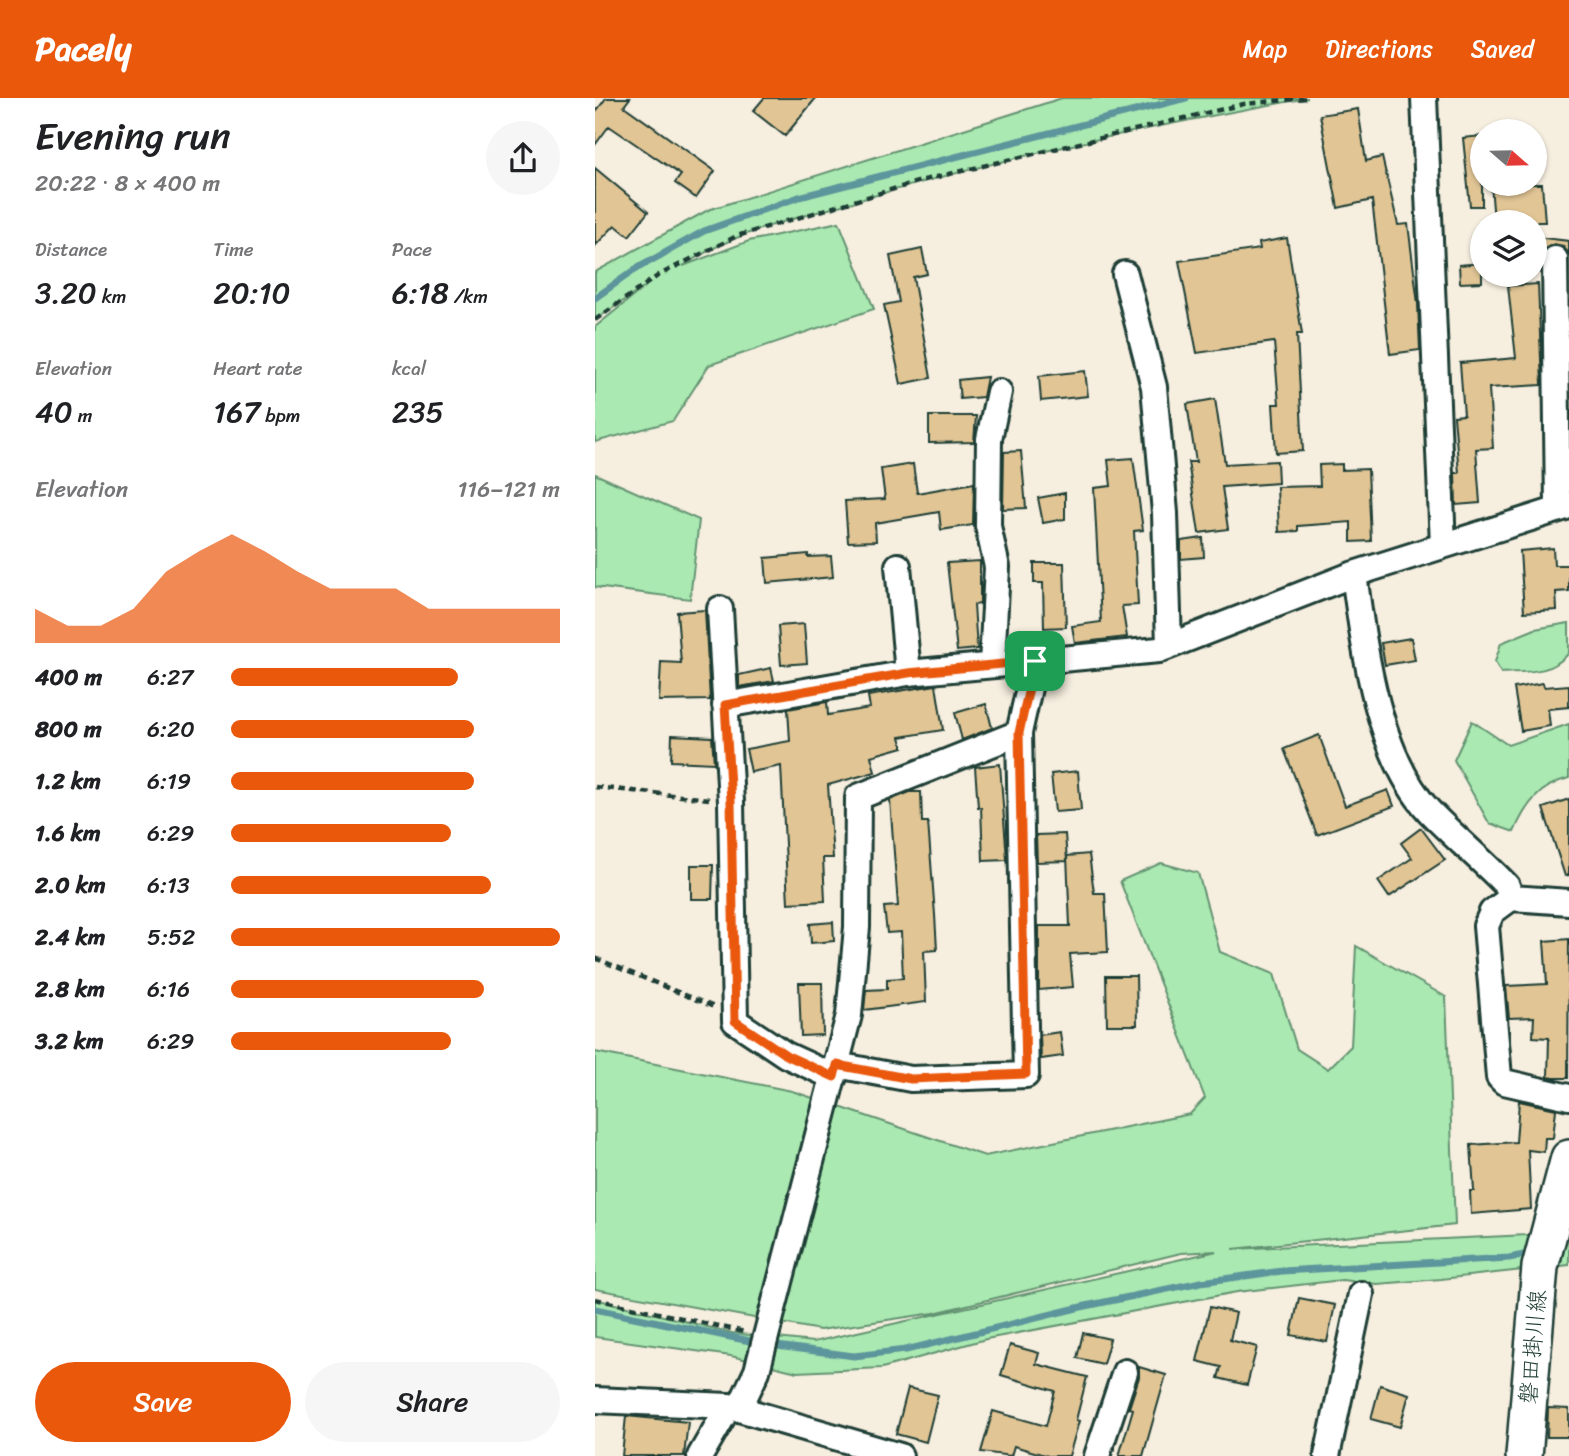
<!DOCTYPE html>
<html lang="en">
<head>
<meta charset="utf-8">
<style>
	body { margin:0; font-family:Sriracha,"Klee One",sans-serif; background:#f6f6f6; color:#202124; height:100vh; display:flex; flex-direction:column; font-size:26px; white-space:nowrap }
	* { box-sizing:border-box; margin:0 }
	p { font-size:23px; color:#757577 }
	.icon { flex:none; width:38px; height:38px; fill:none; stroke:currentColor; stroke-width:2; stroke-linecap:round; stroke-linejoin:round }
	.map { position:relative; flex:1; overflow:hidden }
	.details { display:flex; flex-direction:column; background:#fff; width:595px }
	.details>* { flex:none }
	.needle { width:46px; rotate:110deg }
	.fabs { position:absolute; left:875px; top:21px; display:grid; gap:14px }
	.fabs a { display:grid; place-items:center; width:77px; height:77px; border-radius:50%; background:#fff; box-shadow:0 2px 5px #0004; font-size:35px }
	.pin { position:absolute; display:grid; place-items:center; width:60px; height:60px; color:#fff; margin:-30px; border-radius:14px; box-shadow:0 4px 10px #0006 }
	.round { display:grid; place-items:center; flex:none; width:74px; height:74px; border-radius:37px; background:#f6f6f6 }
	.head { display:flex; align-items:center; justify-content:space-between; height:119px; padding:0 35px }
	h1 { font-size:38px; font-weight:600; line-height:52px }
	.metrics { display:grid; grid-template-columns:repeat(3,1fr); gap:10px; height:119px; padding:7px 35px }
	.metrics div { display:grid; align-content:center }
	.metrics b { font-size:30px; font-weight:600 }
	.metrics small { font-size:19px; font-weight:400 }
	.metrics p { font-size:19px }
	.chart { height:196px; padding:14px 35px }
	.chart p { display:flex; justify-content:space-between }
	.chart svg { width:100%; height:126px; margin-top:7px; fill:#ea580c; opacity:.7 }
	.button { display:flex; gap:14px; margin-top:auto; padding:14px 35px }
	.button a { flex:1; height:80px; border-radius:42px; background:#ea580c; color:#fff; font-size:28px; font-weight:600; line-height:80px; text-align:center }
	.button a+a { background:#f6f6f6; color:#202124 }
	ul { padding:0 35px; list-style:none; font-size:23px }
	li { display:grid; grid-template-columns:112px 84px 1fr; align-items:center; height:52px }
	li i { height:18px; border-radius:9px; background:#ea580c }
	header { display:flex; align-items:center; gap:42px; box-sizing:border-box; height:98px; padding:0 35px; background:#ea580c; color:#fff }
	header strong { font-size:33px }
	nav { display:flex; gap:38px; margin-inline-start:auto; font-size:24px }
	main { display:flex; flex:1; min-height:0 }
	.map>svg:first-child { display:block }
	.green { fill:#aae9b1; stroke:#649372; stroke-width:2 }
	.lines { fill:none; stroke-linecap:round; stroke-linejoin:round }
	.stream { stroke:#5c969c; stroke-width:7 }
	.building { fill:#e1c595; stroke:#1f3d34; stroke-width:2 }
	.street-casing { stroke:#1f3d34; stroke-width:30 }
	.secondary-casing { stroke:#1f3d34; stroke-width:40 }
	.path { stroke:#1f3d34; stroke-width:4.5; stroke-dasharray:7 5; stroke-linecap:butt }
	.street { stroke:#fff; stroke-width:24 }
	.secondary { stroke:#fff; stroke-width:35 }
	.route-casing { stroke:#fff; stroke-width:14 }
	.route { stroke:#ea580c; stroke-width:9 }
	.labels { text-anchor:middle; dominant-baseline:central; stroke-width:5; stroke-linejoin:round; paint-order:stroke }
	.street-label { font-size:23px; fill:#1f3d34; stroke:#fff }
</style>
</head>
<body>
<header>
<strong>Pacely</strong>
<nav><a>Map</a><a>Directions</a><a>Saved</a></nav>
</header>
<main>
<section class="details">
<div class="head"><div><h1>Evening run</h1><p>20:22 · 8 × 400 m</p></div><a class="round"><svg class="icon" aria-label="share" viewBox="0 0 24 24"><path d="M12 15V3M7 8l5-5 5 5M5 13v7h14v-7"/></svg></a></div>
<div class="metrics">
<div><p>Distance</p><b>3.20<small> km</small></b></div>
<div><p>Time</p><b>20:10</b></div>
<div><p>Pace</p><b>6:18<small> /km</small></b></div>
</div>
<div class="metrics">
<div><p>Elevation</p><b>40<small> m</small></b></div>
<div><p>Heart rate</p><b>167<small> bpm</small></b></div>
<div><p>kcal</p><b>235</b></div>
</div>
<div class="chart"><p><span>Elevation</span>116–121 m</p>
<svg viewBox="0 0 160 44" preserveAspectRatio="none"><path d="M0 44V32L10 38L20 38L30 32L40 19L50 12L60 6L70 12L80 19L90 25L100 25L110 25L120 32L130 32L140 32L150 32L160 32V44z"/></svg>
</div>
<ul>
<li><b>400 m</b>6:27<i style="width:69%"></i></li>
<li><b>800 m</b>6:20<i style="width:74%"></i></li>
<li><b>1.2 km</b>6:19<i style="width:74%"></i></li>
<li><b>1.6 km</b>6:29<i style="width:67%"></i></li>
<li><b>2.0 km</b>6:13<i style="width:79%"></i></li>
<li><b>2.4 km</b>5:52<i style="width:100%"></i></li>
<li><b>2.8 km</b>6:16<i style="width:77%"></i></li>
<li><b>3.2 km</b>6:29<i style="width:67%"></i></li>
</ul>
<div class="button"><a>Save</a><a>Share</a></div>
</section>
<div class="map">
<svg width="974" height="1358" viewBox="0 0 974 1358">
	<rect width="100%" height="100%" fill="#f6eedf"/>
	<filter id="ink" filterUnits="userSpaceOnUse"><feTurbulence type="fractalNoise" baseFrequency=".0143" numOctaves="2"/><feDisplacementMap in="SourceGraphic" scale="14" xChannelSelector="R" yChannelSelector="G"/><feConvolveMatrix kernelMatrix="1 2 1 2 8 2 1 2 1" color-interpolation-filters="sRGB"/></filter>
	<g filter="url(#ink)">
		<path class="green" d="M467,0H713C557,28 403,60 251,106C195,122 136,135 88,168L154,143L244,124L279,211L114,267L78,323L0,344V229L51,188L0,222V174L113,112Z
			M0,376L104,422L95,501L0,489Z
			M974,525V555C955,577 932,573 906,575L900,564L906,545L940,531Z
			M877,623L913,647L974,626V680C945,687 930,708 919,734L894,725L859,662Z
			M566,765L603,775L625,854L679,876L702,951L733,971L756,948L761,848L851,899L860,1127L638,1151L974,1135V1167L846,1181L782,1186L747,1182L642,1194L391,1241L287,1270L202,1274L136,1258L0,1239V1201L137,1235L218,1244L622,1153L586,1155L339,1215L225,1232L0,1191V954L197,993L390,1058L595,1016L610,1000L525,783Z"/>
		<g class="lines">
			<path class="stream" d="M0,200L41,171L109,133L204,99L591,0
				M0,1211L174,1247L259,1258L311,1252L486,1209L606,1184L687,1173L914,1160L939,1155"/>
		</g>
		<path class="building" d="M11,0H35L29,8L120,73L101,100L80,85L86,77L14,28L0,47V15Z
			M169,0H221L190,38L158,13Z
			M763,11L771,63L787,59L803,127L813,126L823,206L825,252L795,256L777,102L743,110L725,17Z
			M887,38V108H875L868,40Z
			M0,70L53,114L34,138L20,127L0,148Z
			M896,86H947L950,124H899Z
			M940,139L974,143V157L968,148L959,146L947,153L945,161L940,160Z
			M692,140L707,236H702L708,353L681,355L678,306H684L679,244L602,255L584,163L665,151L664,145Z
			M327,151L332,176L318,179L336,280L306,286L289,207L304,204L295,158Z
			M887,165V184L865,185L864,167Z
			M943,186L947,287L894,290L898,350L881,351L885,405L861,407L860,375H864L859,318L869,317L865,265L921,260L913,188Z
			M490,273L493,298L446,303L444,278Z
			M392,279L388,299L365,301L363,282Z
			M620,301L630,366L682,363L683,385L627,389L633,431L604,435L593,364H601L592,306Z
			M334,318H381L379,344L334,345Z
			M426,353L431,410L408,411L409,354Z
			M538,360L548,432L539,433L543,507L527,508L532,539L480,545L477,528L506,524L499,390L516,388L513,362Z
			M318,366L322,395L379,385L378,427L346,432L344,414L280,425L281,443L253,444L250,403L290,401L286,371Z
			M747,366V372L773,371L776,443L756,444V424L703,428V433L684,434L682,389L725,388L724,367Z
			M470,395V421L448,425L443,400Z
			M608,440L609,459L586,461V443Z
			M958,450L959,467H974V493L961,494L962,512L929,514L925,453Z
			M213,456V459L236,458L238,479L172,485L170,460Z
			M385,463V506L379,507L382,551L362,553L352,465Z
			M439,465H469L471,529L449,530L448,485H439Z
			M110,512L115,602L64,603L66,564L86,565L82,514Z
			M209,526L212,565L186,567L183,528Z
			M816,540L820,562L790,567L786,545Z
			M176,570L179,583L144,589V577Z
			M948,585L949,589L974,587V609L953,611L955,628L926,633L919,590Z
			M341,587L348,632L305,639L308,649L276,658L280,674L233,687L238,760H228L230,803L193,805L186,668L156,674L151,651L195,643L193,611L232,604L233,617L275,610L273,598Z
			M391,606L397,630L367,642L360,615Z
			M77,637L117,639L119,665L76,663Z
			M724,637L750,708L793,692L799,708L722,737L689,651Z
			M405,666L412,762L388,763L386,709H383L380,669Z
			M483,673L486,712L460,714L456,676Z
			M315,694H326L327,724H333L340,817L342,852L329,853L331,904L269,912L271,892L292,891V881L308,880L306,834L292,835L289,809L303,808L295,702Z
			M974,701V777L970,778L948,710Z
			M826,730L850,762L794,799L783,783L817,760L806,745Z
			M470,736L472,763L442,764L441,737Z
			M494,756L499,795H510L513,854L475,856L478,889L444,892V828H475L472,758Z
			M96,767H118L117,801H96Z
			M238,824L239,843L216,845L215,826Z
			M974,841L973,980H959L953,979L954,940L938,939L939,919L914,920L911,888L952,886L949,843Z
			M511,878H541L542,927H512Z
			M204,885H227L228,937L206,938Z
			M465,934L468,958L446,961L445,937Z
			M924,1003L961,1011L958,1040H950L949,1054L933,1052L936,1111L876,1116L875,1093H879L876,1047L921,1044Z
			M704,1200L740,1207L732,1244L696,1237Z
			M615,1209L641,1215L635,1242L662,1249L652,1287L623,1280L626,1269L602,1263Z
			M488,1235L515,1241L508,1266L482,1260Z
			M415,1247L444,1255L441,1266L492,1279L481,1322L484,1323L474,1358H453L419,1348L416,1358L386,1354L398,1313L451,1328L460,1293L406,1277Z
			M544,1269L571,1277L548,1358H524L538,1311L534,1310L544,1279Z
			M785,1287L814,1296L805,1329L776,1321Z
			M313,1290L343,1297L331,1344L301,1336Z
			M953,1310L974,1311V1339H952Z
			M31,1318L93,1324L89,1358H27Z"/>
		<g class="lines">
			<defs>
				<path id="street" d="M829,0L848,447
					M960,161L963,410
					M530,176L559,289L570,415L574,548
					M303,468L313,575
					M759,476C769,549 782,657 834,713C859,739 887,762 912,788L916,800L974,804
					M125,511L136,704L140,923L191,957L239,979
					M397,567L402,469L393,428L394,341L404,294
					M130,607L313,575L564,552L759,476L974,408
					M916,800L897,814L891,828L904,979L909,984L974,999
					M242,967L316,981L431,977L424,635L440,563
					M0,1302L134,1308L305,1358
					M144,1311L162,1273L254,917L262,829L263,699L424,635
					M105,1358L134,1308
					M502,1358L530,1274
					M732,1358L766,1196"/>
				<path id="secondary" d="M929,1358L945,1169L974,1060"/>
			</defs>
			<use href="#street" class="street-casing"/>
			<use href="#secondary" class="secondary-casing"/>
			<path class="path" d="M0,222L64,177L142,138L329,82L649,6L712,0
				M0,689L114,701
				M0,860L119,909
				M0,1201L150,1234"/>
			<use href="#street" class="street"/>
			<use href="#secondary" class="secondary"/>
		</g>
	</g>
	<g class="lines" filter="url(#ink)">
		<defs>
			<path id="route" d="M440,563L424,635L431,976L316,981L242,967L239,979L191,957L140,923L136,704L130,607L313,575Z"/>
		</defs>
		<use href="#route" class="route-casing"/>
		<use href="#route" class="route"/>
	</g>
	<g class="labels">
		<g class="street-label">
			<text transform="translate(938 1249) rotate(-85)">磐田掛川線</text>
		</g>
	</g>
</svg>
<div class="fabs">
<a><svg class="needle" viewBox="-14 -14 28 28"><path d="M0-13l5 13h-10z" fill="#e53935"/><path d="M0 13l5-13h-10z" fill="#757577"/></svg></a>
<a><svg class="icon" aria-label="layers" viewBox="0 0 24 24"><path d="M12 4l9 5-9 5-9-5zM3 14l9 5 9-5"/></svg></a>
</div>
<div class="pin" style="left:440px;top:563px;background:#1e9e55"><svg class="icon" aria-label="arrive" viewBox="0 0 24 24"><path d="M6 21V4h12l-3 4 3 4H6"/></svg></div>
</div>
</main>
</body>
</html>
